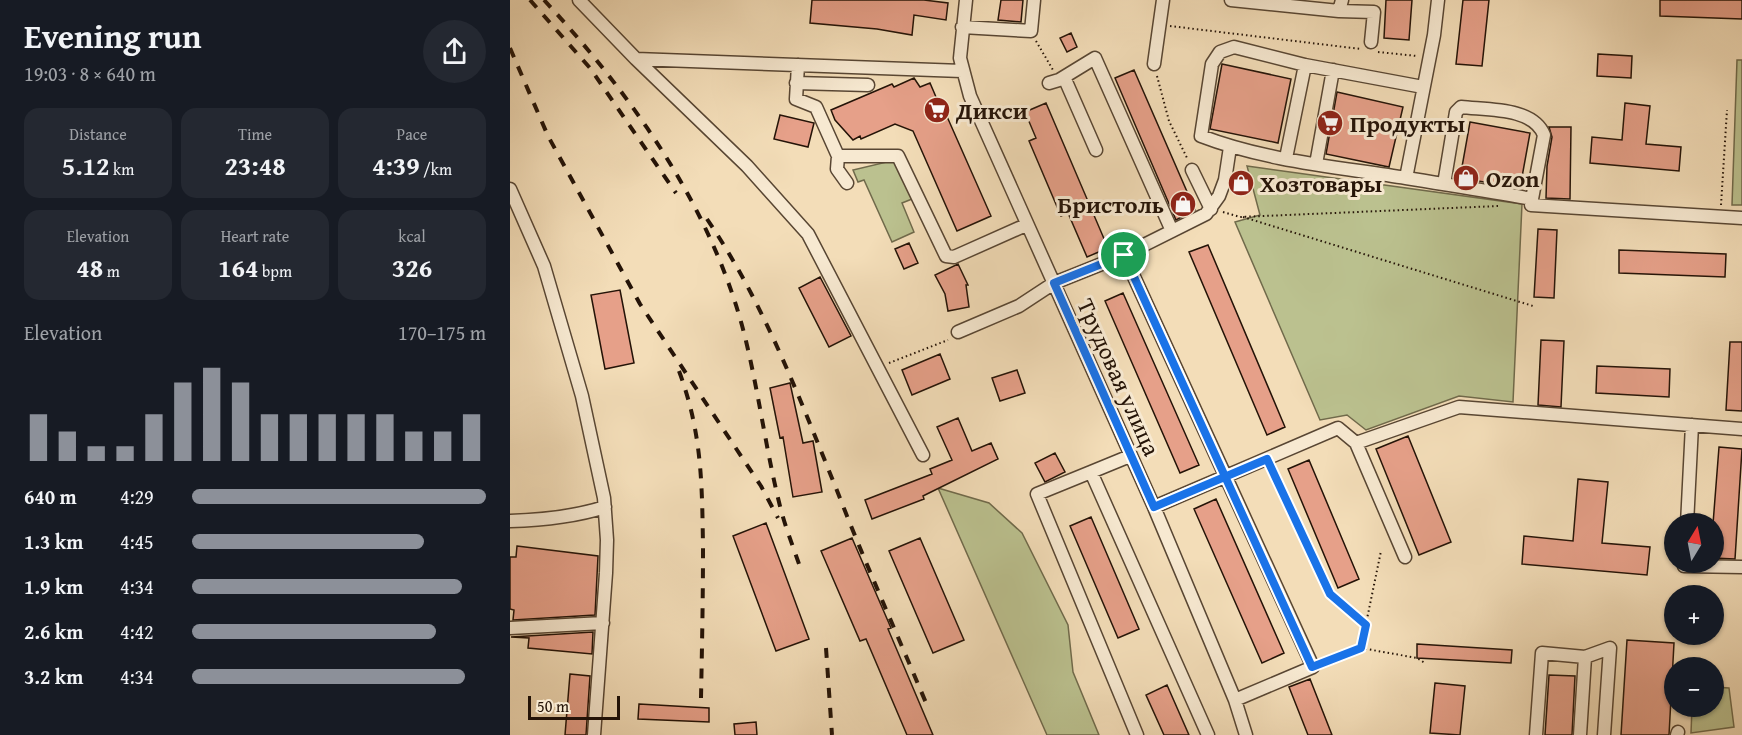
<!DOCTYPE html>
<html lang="en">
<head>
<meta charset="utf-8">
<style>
	body { margin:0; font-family:"Gentium Book Plus",serif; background:#242831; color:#f1f3f6; height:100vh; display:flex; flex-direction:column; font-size:22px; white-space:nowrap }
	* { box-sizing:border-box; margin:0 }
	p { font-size:20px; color:#9ea1a6 }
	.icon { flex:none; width:33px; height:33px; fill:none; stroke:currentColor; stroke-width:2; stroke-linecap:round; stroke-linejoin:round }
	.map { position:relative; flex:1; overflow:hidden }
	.side { display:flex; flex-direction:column; background:#171b24; width:510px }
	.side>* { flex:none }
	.needle { width:39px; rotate:10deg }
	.controls { position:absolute; left:1154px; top:513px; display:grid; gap:12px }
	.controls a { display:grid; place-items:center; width:60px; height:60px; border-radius:50%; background:#171b24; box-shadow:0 2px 4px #0004; font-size:30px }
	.scale { position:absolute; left:18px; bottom:15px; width:92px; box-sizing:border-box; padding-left:6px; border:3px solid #241307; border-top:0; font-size:16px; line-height:21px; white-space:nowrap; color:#241307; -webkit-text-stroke:4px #f7e9d1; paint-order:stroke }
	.pin { position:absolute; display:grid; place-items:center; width:51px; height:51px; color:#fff; margin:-26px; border:3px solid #fff; border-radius:50%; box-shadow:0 2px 6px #0007 }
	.round { display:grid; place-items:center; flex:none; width:63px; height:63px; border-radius:32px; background:#242831 }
	.summary { display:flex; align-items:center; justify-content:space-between; height:102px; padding:0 24px }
	h1 { font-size:33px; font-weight:600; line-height:45px }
	.stats { display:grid; grid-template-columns:repeat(3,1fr); gap:9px; height:102px; padding:6px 24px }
	.stats div { display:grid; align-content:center; border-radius:15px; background:#242831; text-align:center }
	.stats b { font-size:26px; font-weight:600 }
	.stats small { font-size:16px; font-weight:400 }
	.stats p { font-size:16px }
	.chart { height:168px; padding:12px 24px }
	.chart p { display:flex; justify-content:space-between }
	.chart svg { width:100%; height:108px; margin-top:6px; stroke:#8c9099; stroke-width:6 }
	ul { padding:0 24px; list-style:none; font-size:20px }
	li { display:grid; grid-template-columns:96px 72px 1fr; align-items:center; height:45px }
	li i { height:15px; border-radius:8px; background:#8c9099 }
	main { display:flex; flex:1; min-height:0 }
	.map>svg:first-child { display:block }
	.green { fill:#bbc18f; stroke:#706a4b; stroke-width:1.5 }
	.building { fill:#e6a089; stroke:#241307; stroke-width:1.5 }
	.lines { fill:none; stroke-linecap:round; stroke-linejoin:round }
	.minor-casing { stroke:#584633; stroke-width:15 }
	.path { stroke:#241307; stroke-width:2; stroke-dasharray:1.5 3; stroke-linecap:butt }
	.minor { stroke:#f7e9d1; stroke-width:12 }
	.rail { stroke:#241307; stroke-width:4; stroke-dasharray:10 10; stroke-linecap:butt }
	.route-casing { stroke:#fff; stroke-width:12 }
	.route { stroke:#1a73e8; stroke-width:8 }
	.labels { text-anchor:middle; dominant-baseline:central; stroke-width:6; stroke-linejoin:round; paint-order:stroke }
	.poi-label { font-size:24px; font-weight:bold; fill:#241307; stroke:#f7e9d1; text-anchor:start }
	.street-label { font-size:24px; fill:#241307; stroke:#f7e9d1 }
</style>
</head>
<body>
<main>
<section class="side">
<div class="summary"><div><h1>Evening run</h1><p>19:03 · 8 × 640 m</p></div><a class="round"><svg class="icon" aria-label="share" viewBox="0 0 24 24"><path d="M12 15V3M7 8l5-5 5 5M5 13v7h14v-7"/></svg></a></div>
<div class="stats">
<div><p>Distance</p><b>5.12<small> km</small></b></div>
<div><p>Time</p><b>23:48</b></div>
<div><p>Pace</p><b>4:39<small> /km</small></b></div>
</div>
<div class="stats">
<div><p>Elevation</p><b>48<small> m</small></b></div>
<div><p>Heart rate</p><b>164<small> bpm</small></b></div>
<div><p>kcal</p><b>326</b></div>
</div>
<div class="chart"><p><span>Elevation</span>170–175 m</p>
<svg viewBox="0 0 160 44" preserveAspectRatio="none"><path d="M5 44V25M15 44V32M25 44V38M35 44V38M45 44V25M55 44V12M65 44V6M75 44V12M85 44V25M95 44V25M105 44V25M115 44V25M125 44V25M135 44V32M145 44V32M155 44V25"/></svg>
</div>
<ul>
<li><b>640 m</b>4:29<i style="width:100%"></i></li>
<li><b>1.3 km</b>4:45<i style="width:79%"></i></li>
<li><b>1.9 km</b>4:34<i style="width:92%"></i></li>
<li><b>2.6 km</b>4:42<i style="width:83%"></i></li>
<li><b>3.2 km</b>4:34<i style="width:93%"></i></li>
</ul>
</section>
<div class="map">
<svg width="1232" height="735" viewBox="0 0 1232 735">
	<rect width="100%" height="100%" fill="#f3ddb8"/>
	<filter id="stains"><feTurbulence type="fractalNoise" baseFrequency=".00333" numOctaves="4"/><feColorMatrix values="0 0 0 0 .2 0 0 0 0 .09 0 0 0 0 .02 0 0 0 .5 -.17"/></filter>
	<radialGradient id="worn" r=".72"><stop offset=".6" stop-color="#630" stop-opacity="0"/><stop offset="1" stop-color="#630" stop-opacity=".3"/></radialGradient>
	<path class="green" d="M1227,60H1232V205H1222Z
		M385,160L402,199L392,203L404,232L382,242L354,180L348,182L343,170Z
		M737,166L1012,204L1003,402L949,396L856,430L837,415L810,420L725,222L750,215Z
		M428,488L479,503L512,533L558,625L563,672L589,735H537Z
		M1203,687L1219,688L1224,727L1181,733L1182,707L1203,706Z"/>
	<path class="building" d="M302,0H414L438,3L436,20L404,15L402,35L367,29L300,23Z
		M491,0H513L511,22L488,20Z
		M876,0H902L899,40L874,38Z
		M953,0H979L972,66L946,64Z
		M1150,0H1232V19L1150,16Z
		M561,33L567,47L557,52L550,38Z
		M1088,54L1122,56L1121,78L1087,76Z
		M712,64L781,79L768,143L700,129Z
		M624,70L685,210L666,220L605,78Z
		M404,78L410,87L420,83L429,104L431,103L481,216L447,231L403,131L385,124L351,139L350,136L343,140L325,120L321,110L382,84L384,87Z
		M827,92L893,107L879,167L816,154Z
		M536,103L598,248L577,257L558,213L551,216L519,141L526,138L515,112Z
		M1115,103L1140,106L1136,144L1171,147L1169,171L1080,163L1082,137L1112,140Z
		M270,115L304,123L298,147L264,139Z
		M960,122L1020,133L1010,188L950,178Z
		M1039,127H1061L1060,199L1036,198L1037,166L1042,137Z
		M736,173L740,189L726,193L724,176Z
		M1028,229L1047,230L1044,298L1024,297Z
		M399,243L408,263L394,269L385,249Z
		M698,245L775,427L757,435L679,252Z
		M1109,250L1216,254L1215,277L1109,273Z
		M448,264L458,285H456L459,307L438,311L435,294L425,275Z
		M310,277L341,336L319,347L289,288Z
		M110,290L124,363L95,369L81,295Z
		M613,293L689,465L670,473L595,301Z
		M1031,340L1054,341L1051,407L1028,405Z
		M1220,342H1232V411L1216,410Z
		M430,354L440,379L402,395L392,370Z
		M1087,366L1160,369L1159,397L1086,393Z
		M507,370L515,393L490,401L482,378Z
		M280,383L293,443L303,441L312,492L283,497L273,437L270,438L260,388Z
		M448,418L462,451L481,443L488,459L413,496L414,499L362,519L355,500L422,474L420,469L442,460L427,427Z
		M898,436L941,542L909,555L866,449Z
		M1209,447L1232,449L1225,559L1203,558V524Z
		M545,453L555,472L535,482L525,463Z
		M799,460L849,579L828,588L778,469Z
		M1068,479L1098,482L1092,543L1140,547L1137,575L1012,564L1014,536L1063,541Z
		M706,499L774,653L752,663L684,509Z
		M581,517L629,629L608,638L560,526Z
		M256,523L299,639L266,651L223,536Z
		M342,538L381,628L378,629L423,735H397L356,639L350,641L311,551Z
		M410,538L454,640L423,653L379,551Z
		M7,546L88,556L85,615L3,620L4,610L0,609V557H6Z
		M83,632L82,654L18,648L19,638L1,637Z
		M1117,640L1164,643L1159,735H1111Z
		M907,644L1002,650L1001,663L907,658Z
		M60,674L80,676L76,735H55Z
		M1039,675L1065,676L1062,735H1035Z
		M800,679L822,735H798L779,687Z
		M925,683L955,686L950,735L920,733Z
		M657,685L679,735H654L636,695Z
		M129,704L199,708V722L128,719Z
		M246,722L247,735H225L224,724Z"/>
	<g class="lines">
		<defs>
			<path id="minor" d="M69,0L126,59L237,166L298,234L413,455
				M456,0L450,58L460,96L644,507L725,700L736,735
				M721,0L829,11L832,0
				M829,11L864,12L861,42
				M452,27L521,31L524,0
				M126,59L452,71
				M644,64L653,0
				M288,65L286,99L306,107L328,156H388L436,256L444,257L516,225
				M795,65L913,87
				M554,77L586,150
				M286,83L358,85
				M539,83L549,80L585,58L662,231
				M328,156L327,169L337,183
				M776,158L795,65L724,47L710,52L702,64L691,136C756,161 828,167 896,178L924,35L928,0
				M806,164L823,70
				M682,170L701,209
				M896,178C938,185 980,191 1022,199L1034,135C1023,107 977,110 951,107L946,112L934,184
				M0,189L34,266L72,396L94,498L97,540L96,573L84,735
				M1021,205L1232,218
				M614,255L803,667L725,700
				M448,332L509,306L544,283L614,255L696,214L709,196L715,180L720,147
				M846,443L949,407L1232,429
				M620,456L581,472L698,735
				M581,472L527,494L627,735
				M644,507L828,428L846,443L895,557
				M0,521C32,520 64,517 95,507
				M1177,524L1182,425
				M1174,562V566L1232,567
				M0,628L93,623
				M1026,735L1032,653L1075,657
				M1070,735L1075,657L1100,648L1094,735
				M1167,735L1168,732"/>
		</defs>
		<use href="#minor" class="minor-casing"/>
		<path class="path" d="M660,26L851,49
			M526,41L543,70
			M868,52L907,56
			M647,76L659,121L678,160
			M1211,205L1217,110
			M713,212L730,217L988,206
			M733,217L1023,306
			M379,363L438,340
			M761,468L820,594L856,625
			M851,648L907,658L915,663
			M814,662L851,648L871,551"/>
		<use href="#minor" class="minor"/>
		<path class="rail" d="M20,0L80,68L166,193
			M34,0C123,96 205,212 236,341C249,395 256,449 269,502C274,524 283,546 290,567
			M0,48L38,136L130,304L251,486L268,518
			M197,219C254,303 288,395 326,488C355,563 388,636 419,710
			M169,371C192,433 192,483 193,547C193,597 192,648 191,698
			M316,648L322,735"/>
	</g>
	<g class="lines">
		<defs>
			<path id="route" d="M614,255L544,283L644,507L757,459L820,594L856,625L851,648L802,667L614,255"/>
		</defs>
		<use href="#route" class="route-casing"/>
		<use href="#route" class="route"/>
	</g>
	<defs>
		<symbol id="supermarket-disc" viewBox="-11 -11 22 22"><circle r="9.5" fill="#8f2418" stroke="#f7e9d1"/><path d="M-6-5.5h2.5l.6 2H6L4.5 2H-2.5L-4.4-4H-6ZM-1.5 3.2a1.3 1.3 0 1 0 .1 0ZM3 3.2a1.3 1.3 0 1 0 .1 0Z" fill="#fff"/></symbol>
		<symbol id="shop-disc" viewBox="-11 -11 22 22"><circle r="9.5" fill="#8f2418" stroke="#f7e9d1"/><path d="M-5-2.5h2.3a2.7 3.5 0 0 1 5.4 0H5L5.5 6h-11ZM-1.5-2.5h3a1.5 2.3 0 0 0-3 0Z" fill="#fff"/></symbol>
	</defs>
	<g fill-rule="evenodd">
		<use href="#supermarket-disc" x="412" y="95" width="30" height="30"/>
		<use href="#supermarket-disc" x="805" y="108" width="30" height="30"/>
		<use href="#shop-disc" x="941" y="163" width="30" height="30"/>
		<use href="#shop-disc" x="716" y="168" width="30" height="30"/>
		<use href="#shop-disc" x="658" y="189" width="30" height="30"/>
	</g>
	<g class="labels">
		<g class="poi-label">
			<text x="446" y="110">Дикси</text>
			<text x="840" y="123">Продукты</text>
			<text x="976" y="178">Ozon</text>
			<text x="750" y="183">Хозтовары</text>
			<text x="654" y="204" text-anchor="end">Бристоль</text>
		</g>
		<g class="street-label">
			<text transform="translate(609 377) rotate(66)">Трудовая улица</text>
		</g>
	</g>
	<rect width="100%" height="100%" filter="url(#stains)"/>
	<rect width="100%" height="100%" fill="url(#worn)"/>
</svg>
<div class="controls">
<a><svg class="needle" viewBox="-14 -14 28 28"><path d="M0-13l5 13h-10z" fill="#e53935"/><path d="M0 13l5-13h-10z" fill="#9ea1a6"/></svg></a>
<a>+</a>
<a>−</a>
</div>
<div class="scale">50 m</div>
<div class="pin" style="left:614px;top:255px;background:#1e9e55"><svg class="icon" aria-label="arrive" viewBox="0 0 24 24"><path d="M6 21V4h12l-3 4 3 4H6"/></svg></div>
</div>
</main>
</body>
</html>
